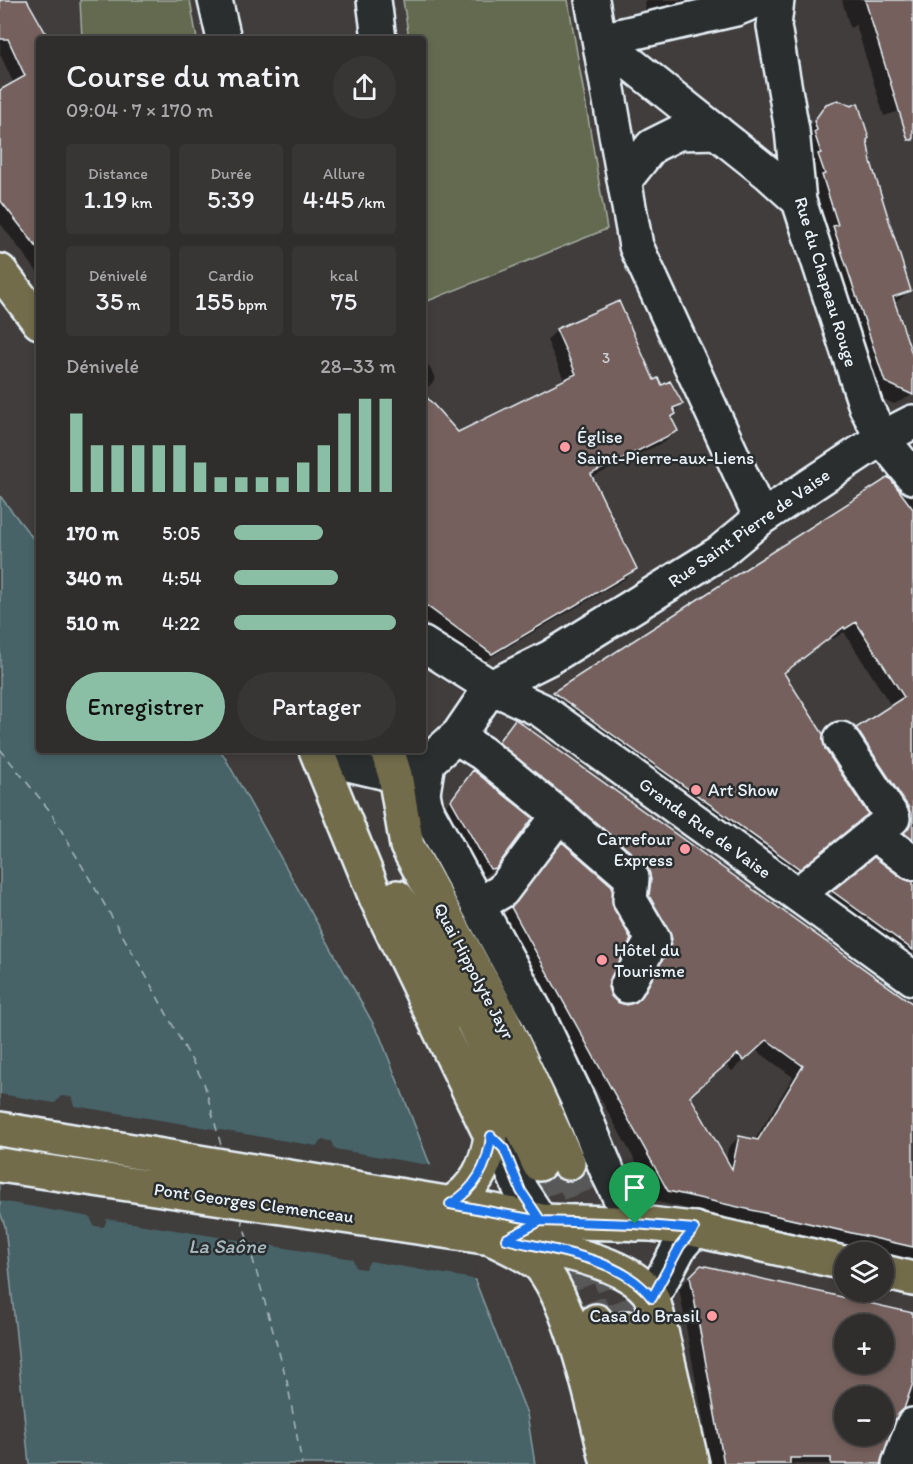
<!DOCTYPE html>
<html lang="fr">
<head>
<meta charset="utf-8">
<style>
	body { margin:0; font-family:Itim,sans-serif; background:#383635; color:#f1f3f6; height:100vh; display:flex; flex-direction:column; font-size:22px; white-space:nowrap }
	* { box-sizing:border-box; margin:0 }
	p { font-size:20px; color:#a8a8aa }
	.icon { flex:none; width:33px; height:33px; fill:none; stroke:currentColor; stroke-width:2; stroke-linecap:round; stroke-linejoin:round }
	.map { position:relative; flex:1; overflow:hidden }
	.side { position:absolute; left:36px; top:36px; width:390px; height:717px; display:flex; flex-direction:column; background:#302e2d; border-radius:6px; box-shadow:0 3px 9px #0003,0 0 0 2px #4b4a49 }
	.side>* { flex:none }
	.controls { position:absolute; left:834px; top:1242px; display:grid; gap:12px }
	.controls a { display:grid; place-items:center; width:60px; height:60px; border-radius:50%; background:#302e2d; box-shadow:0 3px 9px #0003,0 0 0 2px #4b4a49; font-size:30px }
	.pin { position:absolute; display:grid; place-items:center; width:51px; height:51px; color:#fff; margin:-62px -26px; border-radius:50% 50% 50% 0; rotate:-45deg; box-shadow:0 0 6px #0007 }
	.pin .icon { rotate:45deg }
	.round { display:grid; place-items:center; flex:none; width:63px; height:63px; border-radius:32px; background:#383635 }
	.summary { display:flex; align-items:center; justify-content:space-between; height:102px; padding:0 30px }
	h1 { font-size:33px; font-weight:600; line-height:45px }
	.stats { display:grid; grid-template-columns:repeat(3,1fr); gap:9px; height:102px; padding:6px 30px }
	.stats div { display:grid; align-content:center; border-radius:6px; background:#383635; text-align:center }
	.stats b { font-size:26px; font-weight:600 }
	.stats small { font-size:16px; font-weight:400 }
	.stats p { font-size:16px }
	.chart { height:168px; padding:12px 30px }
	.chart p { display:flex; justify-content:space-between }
	.chart svg { width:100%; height:108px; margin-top:6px; stroke:#8abfa5; stroke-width:6 }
	.primary-button { display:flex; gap:12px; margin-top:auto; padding:12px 30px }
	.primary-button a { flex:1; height:69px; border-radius:36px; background:#8abfa5; color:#111; font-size:24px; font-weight:600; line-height:69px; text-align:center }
	.primary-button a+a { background:#383635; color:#f1f3f6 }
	ul { padding:0 30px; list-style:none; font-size:20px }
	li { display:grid; grid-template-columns:96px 72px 1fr; align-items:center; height:45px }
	li i { height:15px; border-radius:8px; background:#8abfa5 }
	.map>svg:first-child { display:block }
	.green { fill:#636a50; stroke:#a6aea4; stroke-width:1.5 }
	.water { fill:#466468; stroke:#879ca2; stroke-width:1.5 }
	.pier { fill:#403d3c }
	.shadow { fill:#0007; fill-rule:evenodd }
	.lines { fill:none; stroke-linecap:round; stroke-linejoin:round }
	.ferry { stroke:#a7b9be; stroke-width:1.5; stroke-dasharray:8 6; stroke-linecap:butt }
	.building { fill:#74615d; stroke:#e8f1f8; stroke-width:1.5; fill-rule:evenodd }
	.major-tunnel { stroke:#595858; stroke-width:33; stroke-dasharray:33 16; stroke-linecap:butt }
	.minor-casing { stroke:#e8f1f8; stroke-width:38 }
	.major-casing { stroke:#e8f1f8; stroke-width:38 }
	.minor { stroke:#2a2d2e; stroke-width:33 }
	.major { stroke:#726c4b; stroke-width:33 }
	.route-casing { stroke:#fff; stroke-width:12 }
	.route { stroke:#1a73e8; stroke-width:8 }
	.poi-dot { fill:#ff9aa2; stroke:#2a2d2e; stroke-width:2 }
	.labels { text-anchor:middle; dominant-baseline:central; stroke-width:5; stroke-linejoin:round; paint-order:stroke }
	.number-label { font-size:15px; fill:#cbcdd1 }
	.street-label { font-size:18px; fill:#e8f1f8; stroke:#2a2d2e }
	.poi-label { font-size:18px; fill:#e8f1f8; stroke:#2a2d2e; text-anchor:start }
	.water-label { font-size:20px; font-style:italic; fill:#a7b9be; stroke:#2a2d2e }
</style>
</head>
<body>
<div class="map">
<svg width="913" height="1464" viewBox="0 0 913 1464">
	<rect width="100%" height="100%" fill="#403d3c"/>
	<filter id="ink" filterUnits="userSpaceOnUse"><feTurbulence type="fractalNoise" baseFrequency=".0167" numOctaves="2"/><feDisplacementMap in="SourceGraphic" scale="12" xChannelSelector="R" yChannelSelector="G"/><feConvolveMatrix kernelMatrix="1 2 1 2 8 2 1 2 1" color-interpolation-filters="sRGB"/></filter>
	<g filter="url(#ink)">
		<path class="green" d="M80,0H190L197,39H82Z
			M403,0H568L607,229L423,303V39H409Z"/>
		<path class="water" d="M0,496L39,546V750H220L224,756L380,1036L527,1414L535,1464H29L5,1226L0,1212Z"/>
		<path class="pier" d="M0,1094L55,1103L61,1096L72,1097L75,1106L317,1146L322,1140L332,1141L335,1149L434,1166L479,1280L370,1261L365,1269L356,1268L353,1259L107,1219L104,1227L94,1226L90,1217L0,1201Z"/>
		<path class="shadow" d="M2,0H25L47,39H39V274L0,223V91L14,84L0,54Z
			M645,0H699L646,14Z
			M842,0H913V107L884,116L856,25L850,28Z
			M827,105L865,140L869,162L909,291L894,304L909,349L913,347V395L894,404L872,394L806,168L802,135Z
			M557,330L661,387L681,404L670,418L676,431L666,441L591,478L635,569L625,579L481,663L423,620V396L458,434L565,382L547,340Z
			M424,358L436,379L423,392V359Z
			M888,480L906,496L913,497V862L845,740L857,729L892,707L844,632L833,639L832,637L783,675L824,750L866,814L787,879L543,704L554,693Z
			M515,721L913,1006V1260L658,1202L501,919L562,844L630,939L607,986L609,996L617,1003L628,1006L635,1004L662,951L639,907L489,753ZM756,1050L793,1077L754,1141L739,1137L728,1148L726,1161L689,1097L726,1064L732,1071Z
			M473,772L495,867L484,877L479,878L442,811Z
			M874,859L902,880L913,883V969L822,903Z
			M701,1266L913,1314V1422L908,1418H896L879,1464H711L679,1288ZM844,1324H884V1364H844ZM844,1396H884V1436H844Z"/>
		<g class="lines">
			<path class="ferry" d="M0,749L50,811L145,974L204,1083L222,1149
				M241,1217L287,1381L302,1464"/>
		</g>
		<path class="building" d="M0,0H27L49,39H39V250L0,200V90L25,76L8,39H0Z
			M865,0H913V140H908Z
			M838,100L851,106L858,103L869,138L867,140L871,162L911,291L893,297L913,357V395L885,382L833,226L838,225L822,175L825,174L818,154L821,153L814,132L817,130L814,121L826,104Z
			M619,301L654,380L658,378L662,385L670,381L683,404L673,408L676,414L671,417L678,431L591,474L637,569L492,654L423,603V393L458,432L576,374L556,329Z
			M889,477L913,509V840L904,833L910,825L909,808L856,728L904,697L856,622L845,629L844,627L784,673L823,734L825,749L868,814L800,869L553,692Z
			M515,719L913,1004V1247L668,1191L511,907L562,842L612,886L614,909L631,939L611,977L608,987L611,996L617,1002L627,1005L636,1002L643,995L669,948L672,939L669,930L649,896L651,879L645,864L498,742ZM767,1040L803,1066L758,1140L739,1136L732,1169L690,1096L738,1054L744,1061Z
			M473,770L533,818L496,868L490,869L451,800Z
			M874,857L902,878L913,881V950L832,891Z
			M701,1265L913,1313V1383L904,1409L895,1419L881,1464H831V1458H790V1464H724L690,1276ZM844,1324H884V1364H844ZM844,1396H884V1436H844Z"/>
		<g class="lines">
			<path class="major-tunnel" d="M568,1163L628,1328
				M539,1164L596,1321"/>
			<defs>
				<path id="minor" d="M215,0L224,39
					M374,0L379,39
					M592,0L636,246L761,518
					M777,0L774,26L792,130L799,201L866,407L882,438L913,477
					M601,40L768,173L799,201
					M601,40L736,9L758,0
					M625,180L652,146L678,133L717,132
					M423,644L491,687L541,710L913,978
					M456,737L482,753L559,815L502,891L478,905
					M320,750L348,764L395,775L428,762L459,734L491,687L551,657L719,553L761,518L882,438L913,422
					M428,762L423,793L426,809L538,1016L578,1100L608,1173L626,1210L634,1218L635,1224
					M559,815L632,878L630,900L653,939L627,986
					M873,833L913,863
					M798,894L893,818L841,739
					M491,1136L503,1149L521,1191L541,1221L522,1231
					M652,1298L680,1246L695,1229
					M899,1464L913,1425"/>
				<path id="major" d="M0,271L39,322
					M316,750L377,900L491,1136C487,1165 476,1188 450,1204
					M387,750L395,775L407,846L500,1015L568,1163
					M397,897L473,1022L539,1164
					M0,1129L494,1211L541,1221L650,1224L692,1229L844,1263
					M0,1165L491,1238C504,1245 534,1258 542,1268C574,1309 595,1412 608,1464
					M513,1241C552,1250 628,1260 651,1296C654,1301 655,1308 657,1314L692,1464
					M884,1272L913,1279
					M596,1321L636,1464
					M628,1328L662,1464"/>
			</defs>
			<use href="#minor" class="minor-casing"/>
			<use href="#major" class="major-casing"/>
			<use href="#minor" class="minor"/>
			<use href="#major" class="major"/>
		</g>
	</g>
	<g class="lines" filter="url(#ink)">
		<defs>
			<path id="route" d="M635,1224L541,1221L521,1191L504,1149L491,1136C488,1165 476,1189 450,1204L541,1221L506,1239C554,1251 620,1257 652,1298L680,1246L694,1229L635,1224"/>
		</defs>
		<use href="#route" class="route-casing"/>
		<use href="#route" class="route"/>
	</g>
	<g class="poi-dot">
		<circle cx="565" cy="447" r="6"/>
		<circle cx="696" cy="790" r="6"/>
		<circle cx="685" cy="849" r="6"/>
		<circle cx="602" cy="960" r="6"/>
		<circle cx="712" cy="1316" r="6"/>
	</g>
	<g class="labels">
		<g class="number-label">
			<text x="606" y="358">3</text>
		</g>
		<g class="street-label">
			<text transform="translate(826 282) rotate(73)">Rue du Chapeau Rouge</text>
			<text transform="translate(749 528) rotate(-35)">Rue Saint Pierre de Vaise</text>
			<text transform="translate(705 828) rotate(36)">Grande Rue de Vaise</text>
			<text transform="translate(474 971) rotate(62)">Quai Hippolyte Jayr</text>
			<text transform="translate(254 1203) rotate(8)">Pont Georges Clemenceau</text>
		</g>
		<g class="poi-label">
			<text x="577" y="437">Église<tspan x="577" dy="21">Saint-Pierre-aux-Liens</tspan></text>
			<text x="708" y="790">Art Show</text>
			<text x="673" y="839" text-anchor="end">Carrefour<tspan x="673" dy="21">Express</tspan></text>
			<text x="614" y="950">Hôtel du<tspan x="614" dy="21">Tourisme</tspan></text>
			<text x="700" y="1316" text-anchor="end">Casa do Brasil</text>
		</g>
		<g class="water-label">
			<text x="227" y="1246">La Saône</text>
		</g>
	</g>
</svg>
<div class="controls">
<a><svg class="icon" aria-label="layers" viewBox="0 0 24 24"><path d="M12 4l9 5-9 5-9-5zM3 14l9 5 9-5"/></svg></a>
<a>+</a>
<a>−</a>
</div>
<div class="pin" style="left:635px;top:1224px;background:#1e9e55"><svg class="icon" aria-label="arrive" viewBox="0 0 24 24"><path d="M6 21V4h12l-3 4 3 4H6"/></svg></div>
<section class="side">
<div class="summary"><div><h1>Course du matin</h1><p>09:04 · 7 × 170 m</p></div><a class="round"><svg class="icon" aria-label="share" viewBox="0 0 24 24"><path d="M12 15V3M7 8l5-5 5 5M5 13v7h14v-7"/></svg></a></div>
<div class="stats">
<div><p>Distance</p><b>1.19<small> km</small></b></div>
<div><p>Durée</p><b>5:39</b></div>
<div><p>Allure</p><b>4:45<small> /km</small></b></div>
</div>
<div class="stats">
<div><p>Dénivelé</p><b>35<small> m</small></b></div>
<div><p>Cardio</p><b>155<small> bpm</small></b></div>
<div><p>kcal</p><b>75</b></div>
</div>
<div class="chart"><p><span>Dénivelé</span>28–33 m</p>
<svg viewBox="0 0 160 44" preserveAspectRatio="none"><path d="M5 44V12M15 44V25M25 44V25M35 44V25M45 44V25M55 44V25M65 44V32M75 44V38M85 44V38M95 44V38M105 44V38M115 44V32M125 44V25M135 44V12M145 44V6M155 44V6"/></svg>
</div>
<ul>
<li><b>170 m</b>5:05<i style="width:55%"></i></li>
<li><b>340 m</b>4:54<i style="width:64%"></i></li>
<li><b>510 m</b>4:22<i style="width:100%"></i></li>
</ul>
<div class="primary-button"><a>Enregistrer</a><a>Partager</a></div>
</section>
</div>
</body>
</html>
